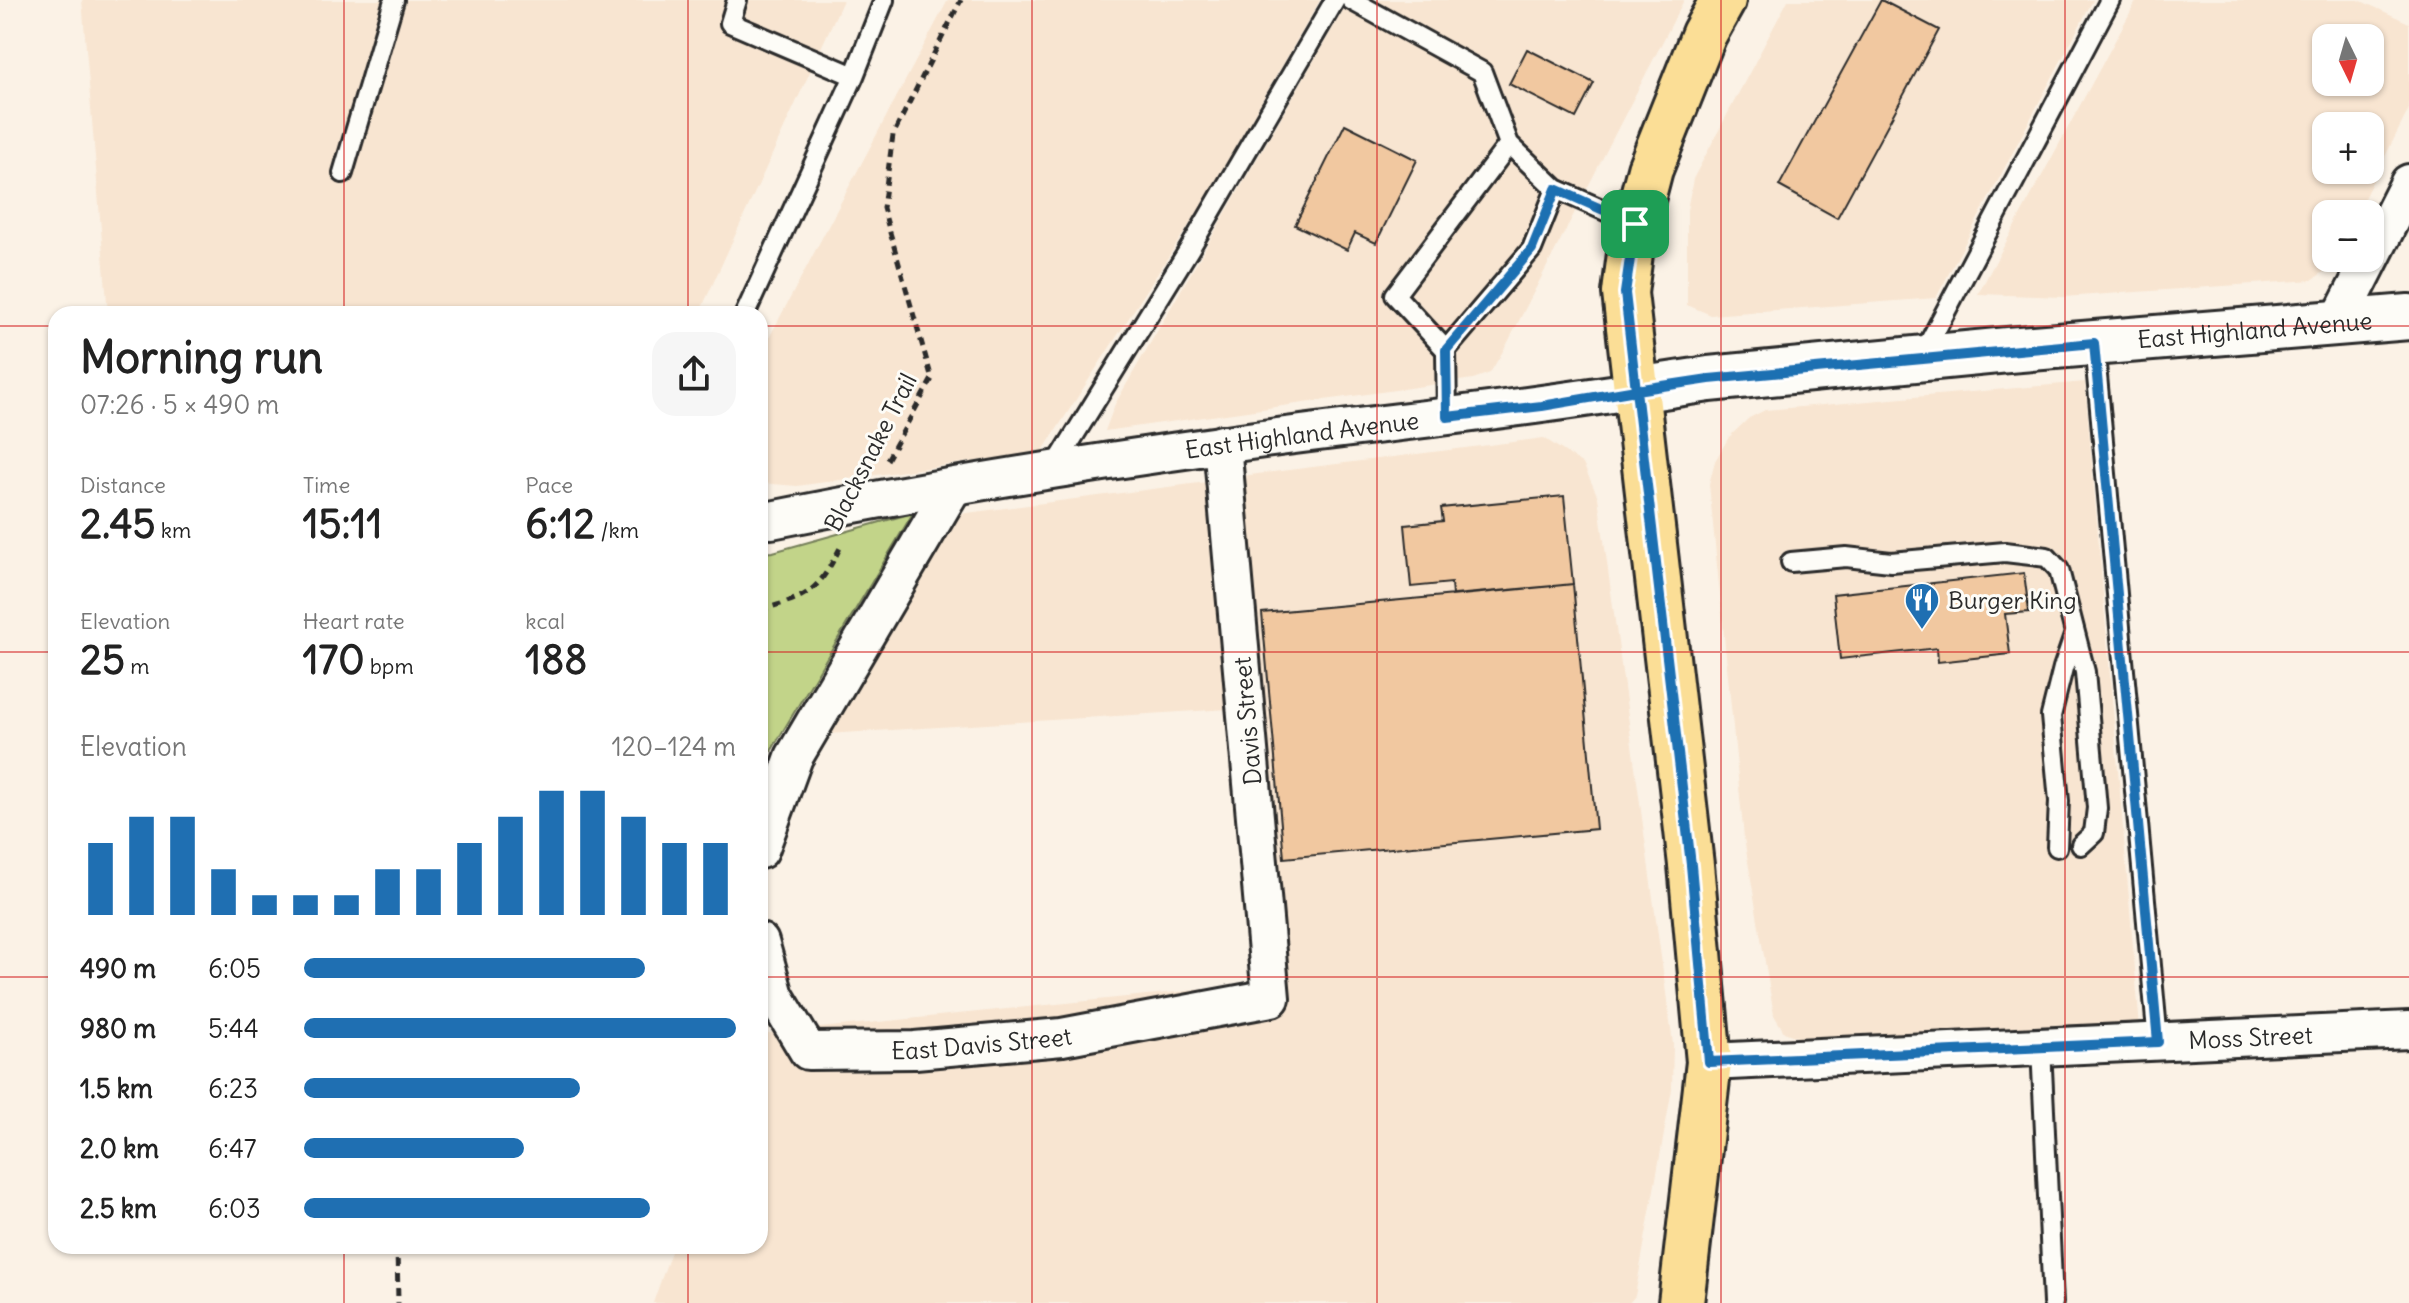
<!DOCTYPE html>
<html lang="en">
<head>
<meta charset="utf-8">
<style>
	body { margin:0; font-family:Delius,sans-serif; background:#f6f6f6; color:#222; height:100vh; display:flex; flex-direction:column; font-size:30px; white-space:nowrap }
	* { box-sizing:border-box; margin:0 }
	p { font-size:26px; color:#767676 }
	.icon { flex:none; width:44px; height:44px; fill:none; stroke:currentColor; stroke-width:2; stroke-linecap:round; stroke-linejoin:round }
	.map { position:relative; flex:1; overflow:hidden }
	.details { position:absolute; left:48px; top:306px; width:720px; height:948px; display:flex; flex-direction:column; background:#fff; border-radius:24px; box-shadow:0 2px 6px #0004 }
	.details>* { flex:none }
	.needle { width:52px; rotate:175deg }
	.fabs { position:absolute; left:2312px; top:24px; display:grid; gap:16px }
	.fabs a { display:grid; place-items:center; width:72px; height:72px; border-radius:16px; background:#fff; box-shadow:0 2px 6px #0004; font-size:40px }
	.pin { position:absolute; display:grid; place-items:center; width:68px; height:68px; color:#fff; margin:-34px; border-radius:16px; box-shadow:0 4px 12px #0006 }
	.round { display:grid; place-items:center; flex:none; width:84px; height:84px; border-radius:24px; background:#f6f6f6 }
	.headline { display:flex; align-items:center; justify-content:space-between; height:136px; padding:0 32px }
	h1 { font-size:44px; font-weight:800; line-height:60px }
	.figures { display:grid; grid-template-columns:repeat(3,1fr); gap:12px; height:136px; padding:8px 32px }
	.figures div { display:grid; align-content:center }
	.figures b { font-size:40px; font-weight:800 }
	.figures small { font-size:22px; font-weight:400 }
	.figures p { font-size:22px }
	.chart { height:224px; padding:16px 32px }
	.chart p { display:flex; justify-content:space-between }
	.chart svg { width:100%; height:144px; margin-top:8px; stroke:#1f6fb2; stroke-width:6 }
	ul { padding:0 32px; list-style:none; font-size:26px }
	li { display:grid; grid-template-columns:128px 96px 1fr; align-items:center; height:60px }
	li i { height:20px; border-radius:10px; background:#1f6fb2 }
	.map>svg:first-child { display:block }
	.built { fill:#f8e5d1; fill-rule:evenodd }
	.green { fill:#c2d489; stroke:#76805a; stroke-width:2 }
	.building { fill:#f1c8a0; stroke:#2b2b2b; stroke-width:2 }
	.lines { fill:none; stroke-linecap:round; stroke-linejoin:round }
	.lane-casing { stroke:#2b2b2b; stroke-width:24 }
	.street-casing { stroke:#2b2b2b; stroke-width:42 }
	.secondary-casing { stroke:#2b2b2b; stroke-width:50 }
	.primary-casing { stroke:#2b2b2b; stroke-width:50 }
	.path { stroke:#2b2b2b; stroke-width:5; stroke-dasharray:8 6; stroke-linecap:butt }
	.lane { stroke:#fdfcf7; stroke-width:18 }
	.street { stroke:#fdfcf7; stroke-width:36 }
	.secondary { stroke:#fdfcf7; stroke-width:44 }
	.primary { stroke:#fbde96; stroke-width:44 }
	.route-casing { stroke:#fff; stroke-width:16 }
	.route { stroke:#1f6fb2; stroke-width:10 }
	.grid { fill:none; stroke:#d62828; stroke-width:2; stroke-opacity:0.55 }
	.labels { text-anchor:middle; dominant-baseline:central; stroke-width:6; stroke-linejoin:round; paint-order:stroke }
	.street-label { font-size:24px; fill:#2b2b2b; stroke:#fdfcf7 }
	.poi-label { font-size:24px; fill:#2b2b2b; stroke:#fdfcf7; text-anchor:start }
</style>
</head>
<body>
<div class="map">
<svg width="2409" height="1303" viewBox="0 0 2409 1303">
	<rect width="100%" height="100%" fill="#fbf2e6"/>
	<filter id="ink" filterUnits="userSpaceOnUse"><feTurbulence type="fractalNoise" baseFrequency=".0125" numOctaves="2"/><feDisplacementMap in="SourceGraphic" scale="16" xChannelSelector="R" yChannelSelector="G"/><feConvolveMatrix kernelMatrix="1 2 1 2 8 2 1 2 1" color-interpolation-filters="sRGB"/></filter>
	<g filter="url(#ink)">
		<path class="built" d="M82,0H843L699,314H108Z
			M948,0H1320L1200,208L1042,452L797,486L760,483V355Z
			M1349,0H1684L1506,346L1490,373L1473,379L1105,431L1115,404Z
			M1788,0H2093L1936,298L1711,315L1687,305V210L1693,179Z
			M2137,0H2359L2409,23V109L2356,214H2326V258H2333L2328,269L2312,280L2063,297L1978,294ZM2326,38H2370V82H2326ZM2326,126H2370V170H2326Z
			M2085,382L2140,1028L1800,1038L1784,1032L1774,1015L1744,838L1709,484L1715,461L1729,437L1749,418L1765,410Z
			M1544,438L1583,464L1598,497L1673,1044L1672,1089L1635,1296L1629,1303H653L673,1246H760V1034L1285,981L1242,476Z
			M1207,482L1229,709L827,734L951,515Z"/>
		<path class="green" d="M913,513L761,768L760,771V553L773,552Z"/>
		<path class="building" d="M1881,0L1939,30L1837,218L1779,186Z
			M1527,49L1594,83L1576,118L1509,84Z
			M1345,124L1417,160L1376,243L1355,233L1347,250L1295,225Z
			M1564,496L1573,584L1452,596L1451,583L1411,587L1405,525L1443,521L1441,508Z
			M2024,573L2029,612L2005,614L2010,654L1938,662L1937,648L1840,659L1833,594Z
			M1573,584L1596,829L1284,858L1262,613Z"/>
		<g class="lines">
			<defs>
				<path id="lane" d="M737,0L730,23L854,76
					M1351,0L1482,72L1509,144L1556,189L1635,224
					M343,173L394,0
					M745,314L854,76L884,0
					M2094,343L2158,1042
					M1446,350L1532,249L1556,189
					M1922,356L2110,0
					M1447,417L1446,350L1395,295L1509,144
					M1054,468L1190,248L1335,0
					M1791,562L1846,557L1891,562L2005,552L2047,557L2059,570L2085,672L2097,808L2094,833L2081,845
					M2057,847L2059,801L2051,716L2063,668L2075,633
					M2041,1047L2053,1303"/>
				<g id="street">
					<path d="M2338,323L2409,183"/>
					<path id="s1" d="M771,520C920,490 1070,466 1220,445C1359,425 1498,413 1636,390"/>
					<path d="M760,850L794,757L953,487"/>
					<path id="s2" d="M760,942L775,996L808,1051L915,1050L1062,1037L1271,998L1222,444"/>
					<path id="s3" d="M1709,1062L2409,1030"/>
				</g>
				<g id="secondary">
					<path id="s4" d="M1636,390L1709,379L2008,350L2409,317"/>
				</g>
				<path id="primary" d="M1681,1303L1709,1062L1691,865L1625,293L1632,238L1650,169L1704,34L1723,0"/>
			</defs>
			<use href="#lane" class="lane-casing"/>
			<use href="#street" class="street-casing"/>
			<use href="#secondary" class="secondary-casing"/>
			<use href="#primary" class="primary-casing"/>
			<path class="path" d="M887,460L932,379L883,208L893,135L961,0
				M760,610C810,596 817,593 841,546
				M397,1246L398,1303"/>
			<use href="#lane" class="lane"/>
			<use href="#street" class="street"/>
			<use href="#secondary" class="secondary"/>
			<use href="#primary" class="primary"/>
		</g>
	</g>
	<g class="lines" filter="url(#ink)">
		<defs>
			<path id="route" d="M1635,224L1556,189L1532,249L1446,350L1447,417L1542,406L1636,390L1691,865L1709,1062L2158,1042L2094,343L1709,379L1636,390L1625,293L1635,224"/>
		</defs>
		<use href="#route" class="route-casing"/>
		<use href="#route" class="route"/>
	</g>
	<path class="grid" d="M344,0V314M688,0V314M1032,0V1303M1377,0V1303M1721,0V1303M2065,0V1303M0,326H56M760,326H2409M0,652H56M760,652H2409M0,977H56M760,977H2409M344,1246V1303M688,1246V1303"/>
	<defs>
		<symbol id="restaurant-pin" viewBox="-11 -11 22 30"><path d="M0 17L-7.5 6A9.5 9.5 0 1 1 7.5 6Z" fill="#1f6fb2" stroke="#fdfcf7"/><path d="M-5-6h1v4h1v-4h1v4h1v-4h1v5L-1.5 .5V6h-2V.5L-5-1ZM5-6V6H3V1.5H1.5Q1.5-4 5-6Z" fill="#fff"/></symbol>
	</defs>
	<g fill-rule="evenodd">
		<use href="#restaurant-pin" x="1902" y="580" width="40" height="54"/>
	</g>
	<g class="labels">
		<g class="street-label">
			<text stroke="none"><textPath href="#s4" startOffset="622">East Highland Avenue</textPath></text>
			<text stroke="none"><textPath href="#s1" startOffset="538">East Highland Avenue</textPath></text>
			<text transform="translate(870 452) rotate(-63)">Blacksnake Trail</text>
			<text transform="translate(1247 721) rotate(-95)">Davis Street</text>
			<text stroke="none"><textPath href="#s3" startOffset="542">Moss Street</textPath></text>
			<text stroke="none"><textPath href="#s2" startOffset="294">East Davis Street</textPath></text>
		</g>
		<g class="poi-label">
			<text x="1948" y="600">Burger King</text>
		</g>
	</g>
</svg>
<div class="fabs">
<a><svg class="needle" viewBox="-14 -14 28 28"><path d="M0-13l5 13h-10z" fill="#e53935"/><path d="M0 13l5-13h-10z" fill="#767676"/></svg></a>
<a>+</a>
<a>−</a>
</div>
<div class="pin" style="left:1635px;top:224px;background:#1e9e55"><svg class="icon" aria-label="arrive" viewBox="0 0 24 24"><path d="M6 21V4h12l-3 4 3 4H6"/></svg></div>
<section class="details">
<div class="headline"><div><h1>Morning run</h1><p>07:26 · 5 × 490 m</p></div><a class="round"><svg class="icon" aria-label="share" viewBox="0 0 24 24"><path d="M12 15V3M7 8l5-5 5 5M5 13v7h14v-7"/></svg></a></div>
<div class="figures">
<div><p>Distance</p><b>2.45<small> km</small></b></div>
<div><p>Time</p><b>15:11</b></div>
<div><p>Pace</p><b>6:12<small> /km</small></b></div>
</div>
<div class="figures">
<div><p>Elevation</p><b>25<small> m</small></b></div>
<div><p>Heart rate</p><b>170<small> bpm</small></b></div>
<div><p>kcal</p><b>188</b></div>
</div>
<div class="chart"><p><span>Elevation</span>120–124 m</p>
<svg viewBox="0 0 160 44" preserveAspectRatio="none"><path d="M5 44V22M15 44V14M25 44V14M35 44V30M45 44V38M55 44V38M65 44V38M75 44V30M85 44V30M95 44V22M105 44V14M115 44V6M125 44V6M135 44V14M145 44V22M155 44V22"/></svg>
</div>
<ul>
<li><b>490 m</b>6:05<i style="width:79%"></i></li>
<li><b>980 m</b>5:44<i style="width:100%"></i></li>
<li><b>1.5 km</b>6:23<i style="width:64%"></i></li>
<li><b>2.0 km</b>6:47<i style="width:51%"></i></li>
<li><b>2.5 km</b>6:03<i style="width:80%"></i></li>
</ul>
</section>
</div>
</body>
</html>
